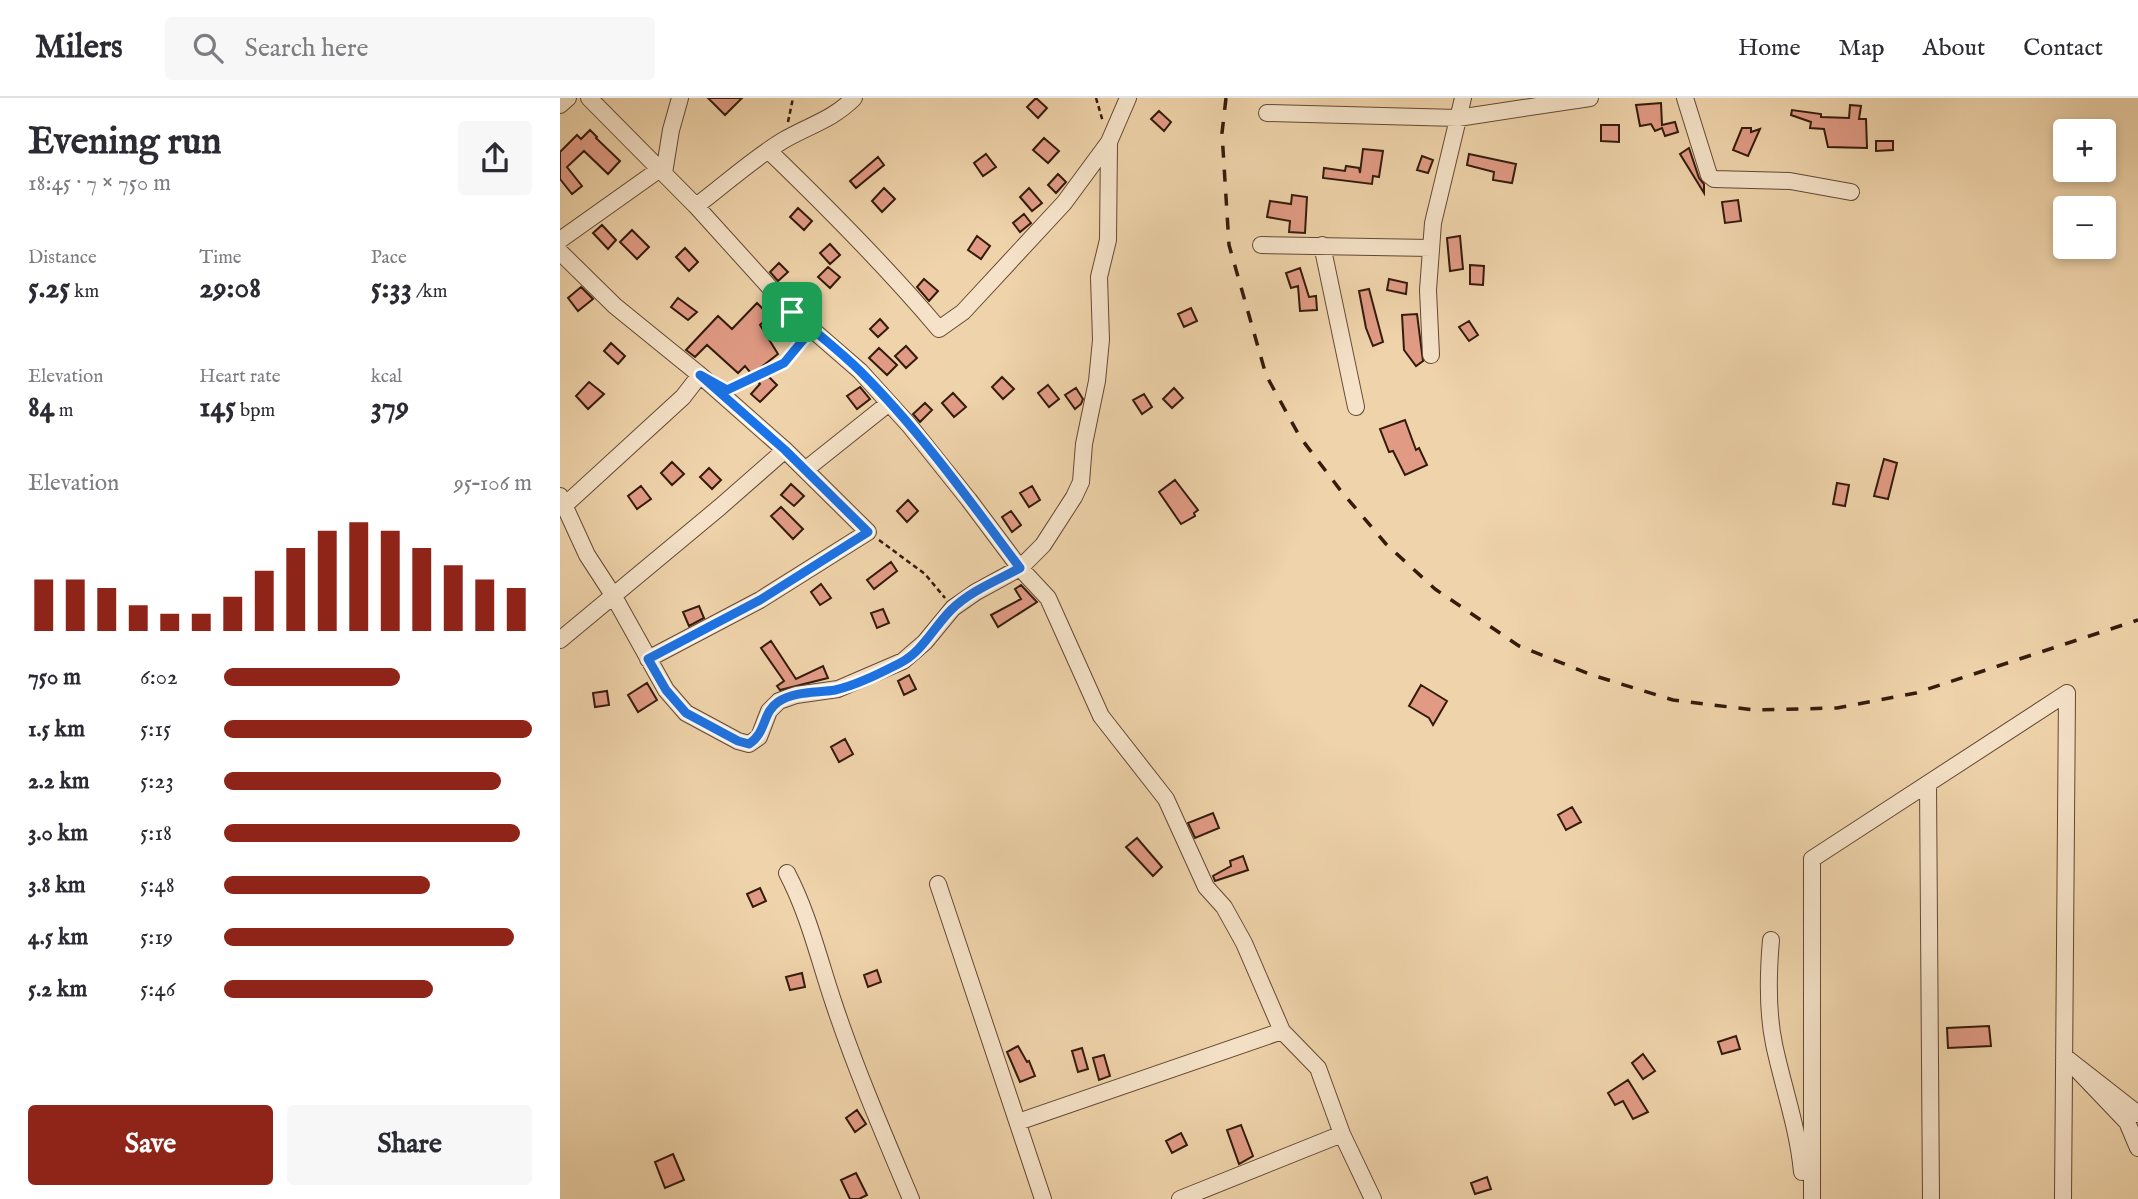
<!DOCTYPE html>
<html lang="en">
<head>
<meta charset="utf-8">
<style>
	body { margin:0; font-family:"IM FELL English",serif; background:#f7f7f7; color:#2b2b33; height:100vh; display:flex; flex-direction:column; font-size:26px; white-space:nowrap }
	* { box-sizing:border-box; margin:0 }
	p { font-size:23px; color:#7c7c81 }
	.icon { flex:none; width:38px; height:38px; fill:none; stroke:currentColor; stroke-width:2; stroke-linecap:round; stroke-linejoin:round }
	.map { position:relative; flex:1; overflow:hidden }
	.panel { display:flex; flex-direction:column; background:#fff; width:560px }
	.panel>* { flex:none }
	.fabs { position:absolute; left:1493px; top:21px; display:grid; gap:14px }
	.fabs a { display:grid; place-items:center; width:63px; height:63px; border-radius:7px; background:#fff; box-shadow:0 4px 10px #0003; font-size:35px }
	.pin { position:absolute; display:grid; place-items:center; width:60px; height:60px; color:#fff; margin:-30px; border-radius:14px; box-shadow:0 4px 10px #0006 }
	.round { display:grid; place-items:center; flex:none; width:74px; height:74px; border-radius:7px; background:#f7f7f7 }
	.head { display:flex; align-items:center; justify-content:space-between; height:119px; padding:0 28px }
	h1 { font-size:38px; font-weight:800; line-height:52px }
	.figures { display:grid; grid-template-columns:repeat(3,1fr); gap:10px; height:119px; padding:7px 28px }
	.figures div { display:grid; align-content:center }
	.figures b { font-size:30px; font-weight:800 }
	.figures small { font-size:19px; font-weight:400 }
	.figures p { font-size:19px }
	.chart { height:196px; padding:14px 28px }
	.chart p { display:flex; justify-content:space-between }
	.chart svg { width:100%; height:126px; margin-top:7px; stroke:#8f2418; stroke-width:6 }
	.cta { display:flex; gap:14px; margin-top:auto; padding:14px 28px }
	.cta a { flex:1; height:80px; border-radius:7px; background:#8f2418; color:#fff; font-size:28px; font-weight:800; line-height:80px; text-align:center }
	.cta a+a { background:#f7f7f7; color:#2b2b33 }
	ul { padding:0 28px; list-style:none; font-size:23px }
	li { display:grid; grid-template-columns:112px 84px 1fr; align-items:center; height:52px }
	li i { height:18px; border-radius:9px; background:#8f2418 }
	header { display:flex; align-items:center; gap:42px; box-sizing:border-box; height:98px; padding:0 35px; background:#fff; border-bottom:2px solid #e1e1e2 }
	header strong { font-size:33px }
	nav { display:flex; gap:38px; margin-inline-start:auto; font-size:24px }
	.search { width:490px; height:63px; background:#f7f7f7; display:flex; align-items:center; gap:18px; box-sizing:border-box; padding:0 24px; border-radius:7px; color:#7c7c81; font-size:26px }
	main { display:flex; flex:1; min-height:0 }
	.map>svg:first-child { display:block }
	.building { fill:#e19b85; stroke:#341b0c; stroke-width:2 }
	.lines { fill:none; stroke-linecap:round; stroke-linejoin:round }
	.street-casing { stroke:#634934; stroke-width:18 }
	.path { stroke:#341b0c; stroke-width:2.5; stroke-dasharray:5 3.5; stroke-linecap:butt }
	.street { stroke:#f5e2c8; stroke-width:16 }
	.rail { stroke:#341b0c; stroke-width:3.5; stroke-dasharray:12 12; stroke-linecap:butt }
	.route-casing { stroke:#fff; stroke-width:14 }
	.route { stroke:#1a73e8; stroke-width:9 }
</style>
</head>
<body>
<header>
<strong>Milers</strong>
<div class="search"><svg class="icon" aria-label="search" viewBox="0 0 24 24"><circle cx="10" cy="10" r="6"/><path d="M15 15l6 6"/></svg>Search here</div>
<nav><a>Home</a><a>Map</a><a>About</a><a>Contact</a></nav>
</header>
<main>
<section class="panel">
<div class="head"><div><h1>Evening run</h1><p>18:45 · 7 × 750 m</p></div><a class="round"><svg class="icon" aria-label="share" viewBox="0 0 24 24"><path d="M12 15V3M7 8l5-5 5 5M5 13v7h14v-7"/></svg></a></div>
<div class="figures">
<div><p>Distance</p><b>5.25<small> km</small></b></div>
<div><p>Time</p><b>29:08</b></div>
<div><p>Pace</p><b>5:33<small> /km</small></b></div>
</div>
<div class="figures">
<div><p>Elevation</p><b>84<small> m</small></b></div>
<div><p>Heart rate</p><b>145<small> bpm</small></b></div>
<div><p>kcal</p><b>379</b></div>
</div>
<div class="chart"><p><span>Elevation</span>95–106 m</p>
<svg viewBox="0 0 160 44" preserveAspectRatio="none"><path d="M5 44V26M15 44V26M25 44V29M35 44V35M45 44V38M55 44V38M65 44V32M75 44V23M85 44V15M95 44V9M105 44V6M115 44V9M125 44V15M135 44V21M145 44V26M155 44V29"/></svg>
</div>
<ul>
<li><b>750 m</b>6:02<i style="width:57%"></i></li>
<li><b>1.5 km</b>5:15<i style="width:100%"></i></li>
<li><b>2.2 km</b>5:23<i style="width:90%"></i></li>
<li><b>3.0 km</b>5:18<i style="width:96%"></i></li>
<li><b>3.8 km</b>5:48<i style="width:67%"></i></li>
<li><b>4.5 km</b>5:19<i style="width:94%"></i></li>
<li><b>5.2 km</b>5:46<i style="width:68%"></i></li>
</ul>
<div class="cta"><a>Save</a><a>Share</a></div>
</section>
<div class="map">
<svg width="1578" height="1101" viewBox="0 0 1578 1101">
	<rect width="100%" height="100%" fill="#efd3aa"/>
	<filter id="stains"><feTurbulence type="fractalNoise" baseFrequency=".00286" numOctaves="4"/><feColorMatrix values="0 0 0 0 .2 0 0 0 0 .09 0 0 0 0 .02 0 0 0 .5 -.17"/></filter>
	<radialGradient id="worn" r=".72"><stop offset=".6" stop-color="#630" stop-opacity="0"/><stop offset="1" stop-color="#630" stop-opacity=".3"/></radialGradient>
	<path class="building" d="M148,0H182L165,17Z
		M476,0L487,10L478,20L467,9Z
		M1101,5L1102,27L1115,24L1118,34L1105,38L1102,30L1095,33L1091,26L1080,28L1076,7Z
		M1290,7L1301,8L1299,21H1306L1307,50L1268,49L1264,31L1250,30L1251,24L1231,17L1232,12L1261,16V19L1289,20Z
		M599,13L611,24L604,33L591,21Z
		M1041,27H1059V44L1041,43Z
		M1182,30H1191V34L1200,31L1188,58L1173,52Z
		M30,32L37,39L36,40L60,63L48,76L24,53L7,69L22,88L12,96L0,81V54L17,37L21,41Z
		M484,40L499,53L488,65L473,52Z
		M1316,43H1333V52L1316,53Z
		M1129,50L1139,80L1144,86V95L1120,56Z
		M803,51L823,53L819,79L813,78L812,86L763,80L764,70L785,73L786,68L799,70L800,75Z
		M426,56L436,69L423,78L414,65Z
		M909,56L956,66L952,85L933,82L934,74L907,67Z
		M862,58L873,62L868,75L857,72Z
		M318,59L324,67L296,90L290,83Z
		M498,76L506,84L496,95L488,87Z
		M324,90L335,101L322,114L312,103Z
		M469,90L482,105L472,113L460,99Z
		M732,97L747,99L745,135L729,134L730,123L707,119L710,103L731,106Z
		M1178,102L1181,123L1165,125L1162,104Z
		M238,110L252,123L244,132L230,119Z
		M464,116L471,125L460,134L453,125Z
		M42,127L56,142L48,151L33,135Z
		M72,132L89,149L77,161L60,144Z
		M417,138L430,148L421,161L408,152Z
		M900,138L903,171L890,173L887,140Z
		M270,146L280,157L270,166L260,155Z
		M125,150L138,164L129,173L116,159Z
		M219,165L228,174L218,183L210,174Z
		M910,167L924,168L923,187L910,186Z
		M268,169L280,179L270,190L258,179Z
		M740,170L749,199L756,198L757,212L740,213L738,188L731,190L726,175Z
		M364,181L378,193L369,203L357,189Z
		M829,181L847,185L846,196L827,192Z
		M21,189L33,201L18,213L8,200Z
		M809,191L823,244L813,248L806,230L799,193Z
		M118,200L137,214L128,222L111,209Z
		M197,205L210,218L200,227L218,256L200,270L217,287L200,304L191,296L200,286L185,268L178,275L147,247L135,259L126,252L158,218L172,231Z
		M631,210L637,223L624,229L618,216Z
		M857,216L863,263L856,268L844,252L842,217Z
		M320,221L328,230L318,239L310,231Z
		M909,223L918,237L909,243L899,229Z
		M51,245L65,258L58,266L44,253Z
		M346,248L357,260L346,270L335,258Z
		M319,250L337,267L327,277L309,260Z
		M442,279L454,291L443,301L432,289Z
		M29,284L44,296L28,311L16,298Z
		M488,287L499,301L489,309L478,295Z
		M300,289L310,301L297,311L287,298Z
		M516,290L523,301L521,306L515,311L505,297Z
		M614,290L623,300L612,310L603,301Z
		M393,295L406,309L394,319L382,305Z
		M584,296L592,309L582,316L573,302Z
		M365,305L372,312L360,324L353,316Z
		M845,322L856,352L859,350L867,367L845,377L833,353L829,354L820,331Z
		M1324,361L1337,365L1328,401L1314,398Z
		M112,364L124,376L112,387L101,375Z
		M149,370L161,382L152,391L140,379Z
		M615,382L638,412L634,415L635,418L621,426L599,394Z
		M1277,385L1289,387L1285,408L1273,406Z
		M231,386L244,398L234,408L221,397Z
		M81,388L91,401L77,411L68,398Z
		M472,388L480,402L469,409L460,395Z
		M348,402L358,413L347,424L337,413Z
		M221,409L243,431L233,441L211,418Z
		M451,413L461,427L452,434L442,419Z
		M331,464L337,473L314,491L307,482Z
		M261,486L271,500L260,507L251,494Z
		M461,487L477,504L438,529L431,517L461,501L455,491Z
		M139,508L144,520L129,528L123,514Z
		M323,511L329,525L317,530L311,515Z
		M211,543L236,581L263,568L268,580L220,592L217,588L224,583L201,550Z
		M349,577L356,591L344,597L338,583Z
		M87,585L97,602L78,614L68,597Z
		M861,587L887,603L873,627L869,620L849,608Z
		M47,593L49,607L35,609L33,595Z
		M285,641L293,656L279,664L271,649Z
		M1012,709L1021,724L1006,732L998,717Z
		M653,715L659,730L635,740L628,725Z
		M577,740L602,769L593,778L566,749Z
		M683,758L688,772L655,783L653,778L671,768L670,763Z
		M200,790L206,803L193,809L187,796Z
		M317,872L321,884L308,889L304,877Z
		M242,875L245,889L230,892L226,879Z
		M1429,928L1431,948L1388,950L1387,930Z
		M1176,938L1180,951L1162,956L1158,944Z
		M458,948L467,964L469,963L475,978L460,984L447,954Z
		M522,950L528,971L518,974L512,953Z
		M1083,956L1095,973L1083,981L1072,965Z
		M544,957L550,978L539,982L533,960Z
		M1068,982L1088,1014L1073,1021L1063,1003L1055,1007L1048,995Z
		M297,1012L306,1026L295,1034L286,1020Z
		M681,1027L693,1058L679,1066L667,1032Z
		M621,1035L627,1047L612,1055L606,1043Z
		M113,1056L124,1082L105,1090L95,1064Z
		M296,1075L307,1097L299,1101H290L281,1082Z
		M927,1079L931,1091L915,1096L911,1085Z"/>
	<g class="lines">
		<defs>
			<path id="street" d="M29,0L136,108L232,214L300,273L349,327L409,402L460,470L488,500L541,618L606,701L646,789L664,809L684,845L722,933L758,970L782,1036L813,1101
				M1125,0L1149,77L1154,81L1230,83L1291,94
				M0,7L8,0
				M707,15L898,20L1030,0
				M209,53C268,110 326,168 379,231L403,214L504,105L549,44L568,0
				M104,75L111,32L120,0
				M136,108C164,87 195,59 224,42C250,27 272,22 294,0
				M0,142L100,71
				M701,147L871,150
				M762,147L796,309
				M0,154L55,208L140,277L225,352
				M871,257L868,192L873,125L903,0
				M245,372L329,305
				M0,398L27,457L53,497L106,592L126,615L178,643L189,646L199,639L209,613L219,603L236,597L278,591L343,563L365,544L393,510L416,494L460,470L483,447L514,399L521,384L524,346L537,283L541,242L539,179L548,142L549,44
				M4,408L123,299L140,277
				M0,542L160,409L225,352L308,434L200,502L88,561
				M1368,687L1371,1101
				M227,775C249,817 259,862 274,906C296,972 324,1037 351,1101
				M378,786L483,1101
				M1211,842C1208,876 1207,912 1214,946C1223,989 1238,1030 1242,1074
				M1578,1016L1504,958L1567,1024L1578,1050
				M458,1024L722,933
				M620,1101L782,1036
				M1252,1101V761L1507,595
				M1503,1101L1507,595"/>
		</defs>
		<use href="#street" class="street-casing"/>
		<path class="path" d="M536,0L543,24
			M228,24L233,0
			M173,289L224,265L242,244
			M319,442L365,476L385,500"/>
		<use href="#street" class="street"/>
		<path class="rail" d="M666,0L662,35L669,147L706,277L740,339L781,393L826,446L875,491L959,548L1032,577L1113,602L1194,612L1277,610L1356,595L1578,522"/>
	</g>
	<g class="lines">
		<defs>
			<path id="route" d="M232,214C255,234 280,253 301,274C360,333 410,403 460,470C438,482 410,493 391,512C374,529 362,554 340,565C320,575 297,587 275,592C257,595 234,593 218,604C202,615 207,634 189,646L178,643L126,615L106,592L88,561L200,502L308,434L225,352L140,277L167,292L224,265L248,236Z"/>
		</defs>
		<use href="#route" class="route-casing"/>
		<use href="#route" class="route"/>
	</g>
	<rect width="100%" height="100%" filter="url(#stains)"/>
	<rect width="100%" height="100%" fill="url(#worn)"/>
</svg>
<div class="fabs">
<a>+</a>
<a>−</a>
</div>
<div class="pin" style="left:232px;top:214px;background:#1e9e55"><svg class="icon" aria-label="arrive" viewBox="0 0 24 24"><path d="M6 21V4h12l-3 4 3 4H6"/></svg></div>
</div>
</main>
</body>
</html>
